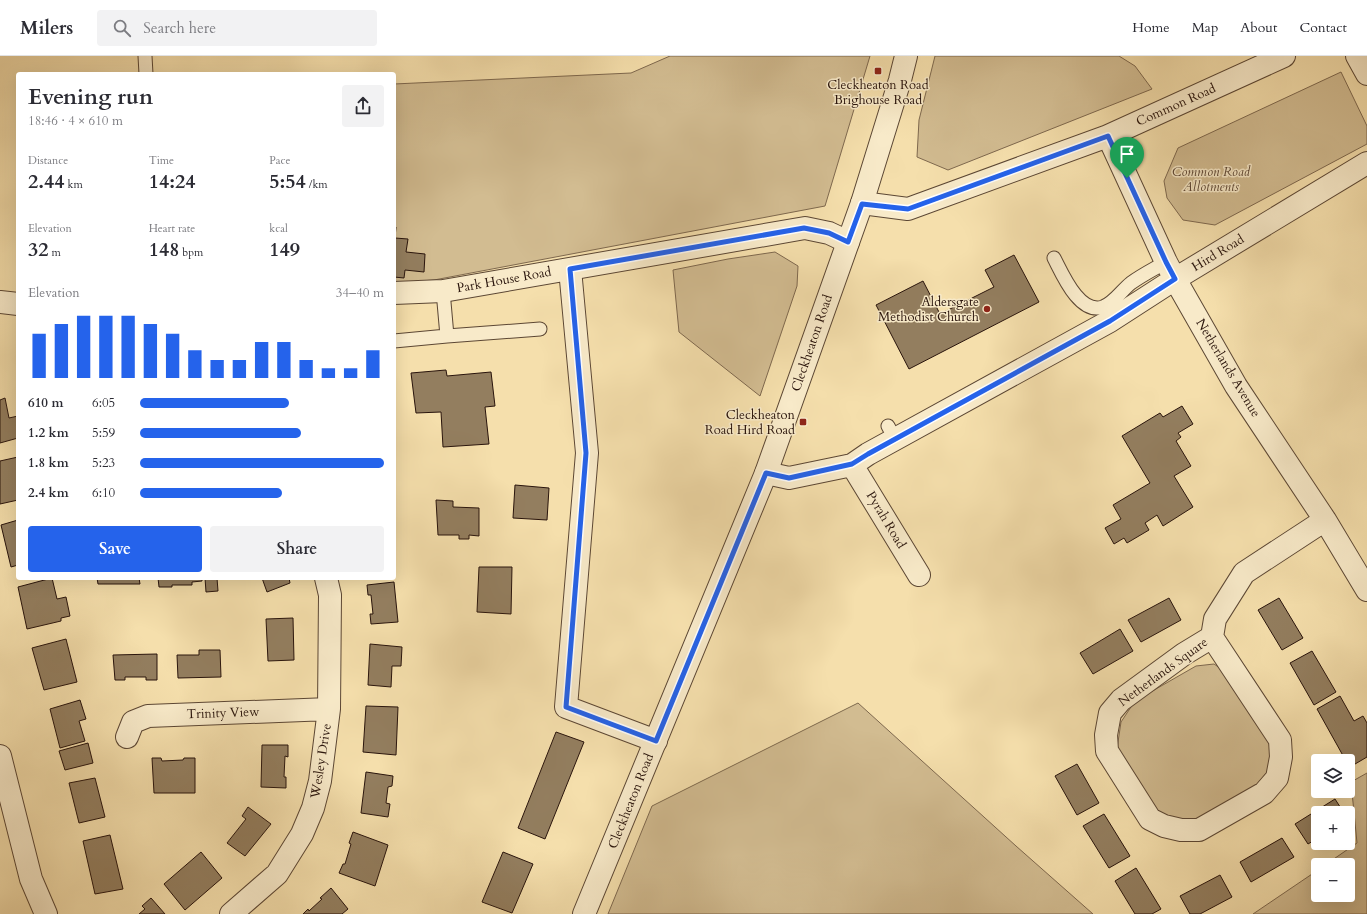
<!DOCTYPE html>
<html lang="en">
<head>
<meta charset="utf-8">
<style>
	body { margin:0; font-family:Cardo,serif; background:#f2f2f3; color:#2b2b33; height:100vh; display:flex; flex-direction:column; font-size:15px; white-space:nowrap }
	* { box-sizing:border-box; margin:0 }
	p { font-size:13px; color:#7c7c81 }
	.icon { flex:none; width:22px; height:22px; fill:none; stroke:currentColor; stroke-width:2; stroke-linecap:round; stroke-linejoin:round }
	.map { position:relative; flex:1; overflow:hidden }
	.side { position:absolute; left:16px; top:16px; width:380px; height:508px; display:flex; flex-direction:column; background:#fff; border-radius:4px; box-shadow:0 4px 16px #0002 }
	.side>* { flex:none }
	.controls { position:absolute; left:1311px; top:698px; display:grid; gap:8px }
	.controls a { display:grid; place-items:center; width:44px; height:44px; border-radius:4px; background:#fff; box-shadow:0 4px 16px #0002; font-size:20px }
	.pin { position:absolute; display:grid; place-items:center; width:34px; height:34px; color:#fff; margin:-41px -17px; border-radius:50% 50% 50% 0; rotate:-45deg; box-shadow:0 0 4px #0007 }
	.pin .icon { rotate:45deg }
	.round { display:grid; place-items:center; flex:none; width:42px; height:42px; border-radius:4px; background:#f2f2f3 }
	.head { display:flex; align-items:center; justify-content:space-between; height:68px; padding:0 12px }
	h1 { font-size:22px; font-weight:800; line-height:30px }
	.stats { display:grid; grid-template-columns:repeat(3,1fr); gap:6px; height:68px; padding:4px 12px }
	.stats div { display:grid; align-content:center }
	.stats b { font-size:20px; font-weight:800 }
	.stats small { font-size:11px; font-weight:400 }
	.stats p { font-size:11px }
	.chart { height:112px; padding:8px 12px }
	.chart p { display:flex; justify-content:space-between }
	.chart svg { width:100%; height:72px; margin-top:4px; stroke:#2563eb; stroke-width:6 }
	.button { display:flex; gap:8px; margin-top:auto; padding:8px 12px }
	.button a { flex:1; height:46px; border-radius:4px; background:#2563eb; color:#fff; font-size:16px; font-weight:800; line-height:46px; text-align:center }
	.button a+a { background:#f2f2f3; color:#2b2b33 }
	ul { padding:0 12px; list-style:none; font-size:13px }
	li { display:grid; grid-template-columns:64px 48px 1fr; align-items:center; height:30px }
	li i { height:10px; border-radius:5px; background:#2563eb }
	header { display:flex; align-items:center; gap:24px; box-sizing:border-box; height:56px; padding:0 20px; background:#fff; border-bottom:1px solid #e1e1e2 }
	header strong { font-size:19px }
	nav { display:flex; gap:22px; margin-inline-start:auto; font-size:14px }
	.search { width:280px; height:36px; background:#f2f2f3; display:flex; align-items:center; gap:10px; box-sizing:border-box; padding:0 14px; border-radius:4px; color:#7c7c81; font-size:15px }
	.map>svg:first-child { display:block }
	.green { fill:#d2bc91; stroke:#7e684e }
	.building { fill:#937e5f; stroke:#29140c }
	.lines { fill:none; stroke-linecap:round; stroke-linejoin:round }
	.service-casing { stroke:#5c4734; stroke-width:15 }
	.minor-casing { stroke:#5c4734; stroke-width:24 }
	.tertiary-casing { stroke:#5c4734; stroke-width:24 }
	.service { stroke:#f8eac9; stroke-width:13 }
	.minor { stroke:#f8eac9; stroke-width:22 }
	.tertiary { stroke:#f8eac9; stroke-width:22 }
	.route-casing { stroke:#fff; stroke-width:8 }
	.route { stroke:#2563eb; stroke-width:5 }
	.poi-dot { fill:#8f2418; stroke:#f8eac9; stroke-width:1.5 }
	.labels { text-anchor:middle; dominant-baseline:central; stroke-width:3; stroke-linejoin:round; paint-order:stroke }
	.poi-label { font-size:13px; fill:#29140c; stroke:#f8eac9; text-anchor:end }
	.street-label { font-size:13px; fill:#29140c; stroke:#f8eac9 }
	.park-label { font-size:13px; font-style:italic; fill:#5c4634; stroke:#f8eac9 }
</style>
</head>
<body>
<header>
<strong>Milers</strong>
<div class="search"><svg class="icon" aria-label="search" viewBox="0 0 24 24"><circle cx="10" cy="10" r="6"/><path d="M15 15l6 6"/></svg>Search here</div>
<nav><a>Home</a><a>Map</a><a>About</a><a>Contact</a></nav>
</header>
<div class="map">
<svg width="1367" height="858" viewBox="0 0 1367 858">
	<rect width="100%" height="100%" fill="#f5dfac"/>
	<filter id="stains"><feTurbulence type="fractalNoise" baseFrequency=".005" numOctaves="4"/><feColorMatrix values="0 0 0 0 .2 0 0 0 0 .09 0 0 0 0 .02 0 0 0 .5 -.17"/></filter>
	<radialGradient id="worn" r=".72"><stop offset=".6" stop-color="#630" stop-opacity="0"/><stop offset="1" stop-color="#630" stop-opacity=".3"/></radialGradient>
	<path class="green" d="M670,0H870L825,150L434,224L394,227V28L631,17Z
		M935,0H1119L1135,10L1152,33L948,114L917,101L919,64Z
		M1341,16L1367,70V88L1215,169L1183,164L1167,142L1164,125L1178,92Z
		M775,196L798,210L797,230L760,340L679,276L673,214L728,203Z
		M1214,608L1233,621L1273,691L1268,715L1254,732L1195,764H1174L1154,755L1117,693L1121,666L1135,645L1196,610Z
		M858,647L1016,790L1093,858H608L652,750Z
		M1367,717V858H1253L1318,814V839H1348V809H1325L1357,787L1351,726Z"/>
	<path class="building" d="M394,170L396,171L395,182L408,183L406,196L425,198L424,216L405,214L404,222L394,221Z
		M1014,199L1039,246L909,313L876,249L923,225L940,258L994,231L985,214Z
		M446,314L447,320L491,316L495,350L485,351L489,388L443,391L441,356L416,357L411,317Z
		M5,342L9,362L18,360V382L0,387V344Z
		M1182,350L1193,368L1178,377L1181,381L1176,385L1191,410L1174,420L1193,451L1163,470L1157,459L1145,467L1149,474L1127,487L1124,482L1114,488L1105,472L1121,463L1113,449L1150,427L1122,380L1160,357L1163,361Z
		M18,401V444L0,448V405Z
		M515,429L549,432L547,464L513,462Z
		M436,444L453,445V451L479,452V480L469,479V483H459V479H438Z
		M18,464V509L11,511L1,469Z
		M479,511H512L511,558L477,556Z
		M52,522L57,543L66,541L70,560L61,562V565L27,573L18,531Z
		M97,522H139L140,528H98Z
		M158,522H202V525L192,526V529H172V531H159Z
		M205,522H217L218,535L206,536Z
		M262,522H289L290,527L267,536Z
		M394,526L398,566L371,568L370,558H373L371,539H368L367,529Z
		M1169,542L1181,564L1141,586L1128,564Z
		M1279,542L1303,582L1282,594L1258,554Z
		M293,562L294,604L268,605L266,563Z
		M1120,573L1133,595L1093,618L1080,597Z
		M66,583L77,626L44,634L32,592Z
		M370,588L402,591L401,610H392L391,631L368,629Z
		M199,594H220L221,621L178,622L177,599H199Z
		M1312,595L1336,636L1314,649L1290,607Z
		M157,598V624H146V621H125V624H115L113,599Z
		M1340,640L1354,665L1363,660L1367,667V701L1350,711L1348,705H1346L1317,653Z
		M80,644L86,663L79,665L85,685L60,692L50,653Z
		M366,650L398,651L396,699L363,696Z
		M556,676L584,686L545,783L518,772Z
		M88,687L93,707L65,714L59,695Z
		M262,689H288V701L285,700L284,721H286V732L261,731Z
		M152,702H161L162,705L183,704L184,702H195V737H154Z
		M1077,708L1099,747L1077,759L1055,720Z
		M366,716L393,720L392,730L388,731L386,747L390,748L388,761L361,757Z
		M95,722L105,761L79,767L69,727Z
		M1335,743L1344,757H1318V782L1308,788L1295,768Z
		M248,751L271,768L245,800L227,787L246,763L242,760Z
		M1104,758L1130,800L1109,812L1083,770Z
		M353,776L388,789L375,830L339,817L343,808H345L351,788L349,787Z
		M110,779L123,833L95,838L83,785Z
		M1282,782L1294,801L1251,826L1240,806Z
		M201,796L222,822L185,854L164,828Z
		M503,796L533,808L512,857L482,846Z
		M1136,812L1161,853L1152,858H1135L1115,825Z
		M1220,819L1232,841L1200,858H1190L1180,840Z
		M331,832L348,853L342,858H303L308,853L309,855L322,843L320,842Z
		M151,842L165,858H139L145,853L142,850Z"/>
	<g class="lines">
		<defs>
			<path id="service" d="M145,0L146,18
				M1054,202C1062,217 1079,259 1103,251C1115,246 1121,235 1131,227C1142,219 1154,213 1166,206
				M443,235L447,280L540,273
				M394,285L447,280
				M888,370L895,383"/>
			<path id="minor" d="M1357,0L1367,18
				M1108,80L1166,206L1175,223L1236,330L1325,464L1367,534
				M862,147L908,153L1108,80L1284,0
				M570,213L587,397L566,651L656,685
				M394,237L443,235L805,172L829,177L848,186
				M0,246L18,248
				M852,409L919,519
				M766,417L789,422L852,409L868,398L1110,265L1175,223L1367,107
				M1212,581L1280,684L1281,701L1277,722L1264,737L1199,774H1181L1164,770L1150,763L1107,695L1106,679L1110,657L1121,644L1184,598L1212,581L1215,563L1244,517L1325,464
				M127,681L133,666L148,660L329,653
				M0,700L31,823L46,858
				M231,858L277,818L302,778L313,752L320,725L329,653L330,539L326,522"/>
			<path id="tertiary" d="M584,858L766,417L862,147L900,24L906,0"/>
		</defs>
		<use href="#service" class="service-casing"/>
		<use href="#minor" class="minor-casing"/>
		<use href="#tertiary" class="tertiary-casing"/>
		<use href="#service" class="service"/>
		<use href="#minor" class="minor"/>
		<use href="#tertiary" class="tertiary"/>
	</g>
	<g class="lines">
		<defs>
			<path id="route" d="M1108,80L1166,206L1175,223L1110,265L868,398L852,408L789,422L766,417L656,685L566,651L586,397L570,213L804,172L829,177L848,186L862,148L908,153Z"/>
		</defs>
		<use href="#route" class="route-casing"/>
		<use href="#route" class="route"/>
	</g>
	<g class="poi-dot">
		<rect x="874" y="11" width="8" height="8" rx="2"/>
		<circle cx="987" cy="253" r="4"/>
		<rect x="799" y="362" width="8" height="8" rx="2"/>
	</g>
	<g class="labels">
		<g class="poi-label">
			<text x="878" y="29" text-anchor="middle">Cleckheaton Road<tspan x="878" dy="15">Brighouse Road</tspan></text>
			<text x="979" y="246">Aldersgate<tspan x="979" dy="15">Methodist Church</tspan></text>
			<text x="795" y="359">Cleckheaton<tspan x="795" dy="15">Road Hird Road</tspan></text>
		</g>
		<g class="street-label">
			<text transform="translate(1176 49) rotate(-24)">Common Road</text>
			<text transform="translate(1218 197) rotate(-31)">Hird Road</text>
			<text transform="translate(504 224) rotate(-10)">Park House Road</text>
			<text transform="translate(812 287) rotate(-71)">Cleckheaton Road</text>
			<text transform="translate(1228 312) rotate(59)">Netherlands Avenue</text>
			<text transform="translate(886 464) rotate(59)">Pyrah Road</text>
			<text transform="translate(1163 616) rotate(-36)">Netherlands Square</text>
			<text transform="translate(223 657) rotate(-2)">Trinity View</text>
			<text transform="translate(321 705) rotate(-81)">Wesley Drive</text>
			<text transform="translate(631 745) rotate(-68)">Cleckheaton Road</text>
		</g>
		<g class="park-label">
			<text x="1211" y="116">Common Road<tspan x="1211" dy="15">Allotments</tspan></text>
		</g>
	</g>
	<rect width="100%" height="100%" filter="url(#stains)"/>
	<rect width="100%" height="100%" fill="url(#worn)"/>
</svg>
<div class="controls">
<a><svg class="icon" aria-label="layers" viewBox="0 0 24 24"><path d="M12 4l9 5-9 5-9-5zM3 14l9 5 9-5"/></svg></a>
<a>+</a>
<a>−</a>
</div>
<div class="pin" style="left:1127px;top:122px;background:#1e9e55"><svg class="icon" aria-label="arrive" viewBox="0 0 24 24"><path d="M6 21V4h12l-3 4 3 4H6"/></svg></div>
<section class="side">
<div class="head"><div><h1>Evening run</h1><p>18:46 · 4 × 610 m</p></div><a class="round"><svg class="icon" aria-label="share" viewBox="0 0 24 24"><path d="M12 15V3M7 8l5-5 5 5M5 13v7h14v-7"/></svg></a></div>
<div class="stats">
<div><p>Distance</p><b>2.44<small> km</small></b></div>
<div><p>Time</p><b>14:24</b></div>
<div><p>Pace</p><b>5:54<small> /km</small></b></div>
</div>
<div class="stats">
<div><p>Elevation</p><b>32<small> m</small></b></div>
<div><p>Heart rate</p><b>148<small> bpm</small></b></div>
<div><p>kcal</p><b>149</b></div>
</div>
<div class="chart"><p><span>Elevation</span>34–40 m</p>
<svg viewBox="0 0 160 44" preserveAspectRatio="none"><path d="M5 44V17M15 44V11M25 44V6M35 44V6M45 44V6M55 44V11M65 44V17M75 44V27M85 44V33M95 44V33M105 44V22M115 44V22M125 44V33M135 44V38M145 44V38M155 44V27"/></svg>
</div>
<ul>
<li><b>610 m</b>6:05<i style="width:61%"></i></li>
<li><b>1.2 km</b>5:59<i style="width:66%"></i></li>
<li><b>1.8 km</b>5:23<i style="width:100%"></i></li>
<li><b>2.4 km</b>6:10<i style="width:58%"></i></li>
</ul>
<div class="button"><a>Save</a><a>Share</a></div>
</section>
</div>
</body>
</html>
